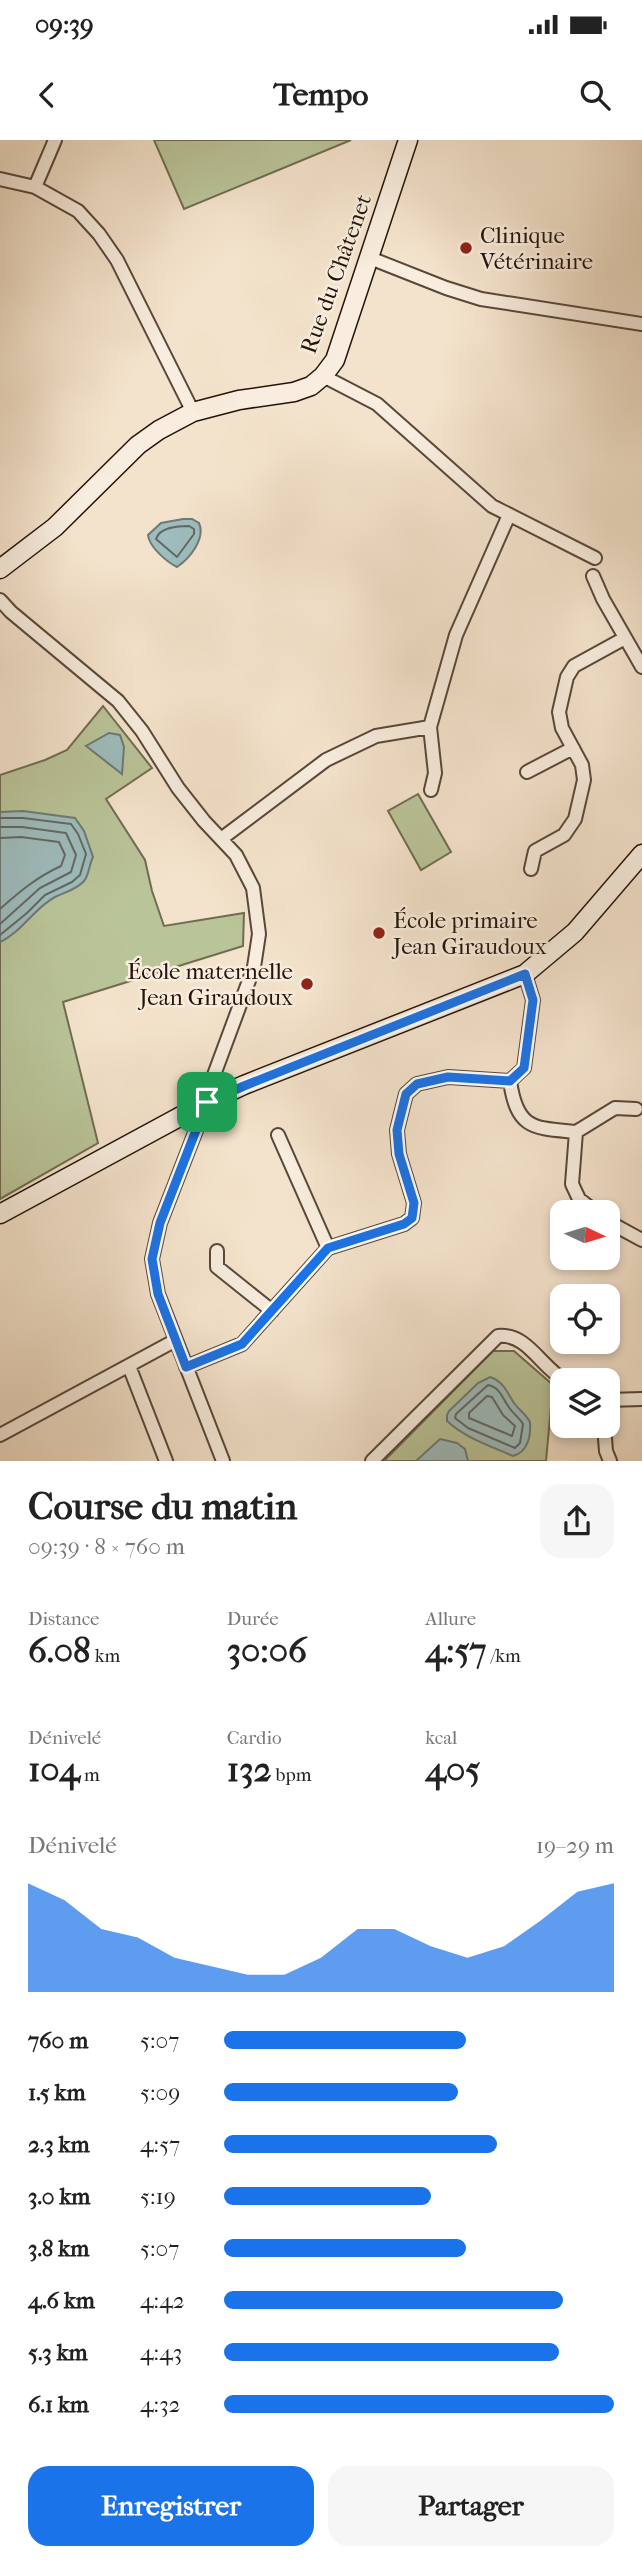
<!DOCTYPE html>
<html lang="fr">
<head>
<meta charset="utf-8">
<style>
	body { margin:0; font-family:"IM FELL French Canon",serif; background:#f6f6f6; color:#222; height:100vh; display:flex; flex-direction:column; font-size:26px; white-space:nowrap }
	* { box-sizing:border-box; margin:0 }
	p { font-size:23px; color:#767676 }
	.icon { flex:none; width:38px; height:38px; fill:none; stroke:currentColor; stroke-width:2; stroke-linecap:round; stroke-linejoin:round }
	.map { position:relative; height:1321px; overflow:hidden }
	.panel { display:flex; flex-direction:column; background:#fff; flex:1 }
	.panel>* { flex:none }
	.needle { width:46px; rotate:94deg }
	.tools { position:absolute; left:550px; top:1060px; display:grid; gap:14px }
	.tools a { display:grid; place-items:center; width:70px; height:70px; border-radius:14px; background:#fff; box-shadow:0 4px 10px #0003; font-size:35px }
	.pin { position:absolute; display:grid; place-items:center; width:60px; height:60px; color:#fff; margin:-30px; border-radius:14px; box-shadow:0 4px 10px #0006 }
	.round { display:grid; place-items:center; flex:none; width:74px; height:74px; border-radius:21px; background:#f6f6f6 }
	.head { display:flex; align-items:center; justify-content:space-between; height:119px; padding:0 28px }
	h1 { font-size:38px; font-weight:700; line-height:52px }
	.figures { display:grid; grid-template-columns:repeat(3,1fr); gap:10px; height:119px; padding:7px 28px }
	.figures div { display:grid; align-content:center }
	.figures b { font-size:35px; font-weight:700 }
	.figures small { font-size:19px; font-weight:400 }
	.figures p { font-size:19px }
	.chart { height:196px; padding:14px 28px }
	.chart p { display:flex; justify-content:space-between }
	.chart svg { width:100%; height:126px; margin-top:7px; fill:#1a73e8; opacity:.7 }
	.cta { display:flex; gap:14px; margin-top:auto; padding:14px 28px }
	.cta a { flex:1; height:80px; border-radius:21px; background:#1a73e8; color:#fff; font-size:28px; font-weight:700; line-height:80px; text-align:center }
	.cta a+a { background:#f6f6f6; color:#222 }
	ul { padding:0 28px; list-style:none; font-size:23px }
	li { display:grid; grid-template-columns:112px 84px 1fr; align-items:center; height:52px }
	li i { height:18px; border-radius:9px; background:#1a73e8 }
	.status { display:flex; justify-content:space-between; align-items:center; height:49px; padding:0 35px; background:#fff; direction:ltr }
	.status svg { height:19px; fill:currentColor }
	header { display:flex; justify-content:space-between; align-items:center; height:91px; padding:0 28px; background:#fff; font-size:32px; font-weight:700 }
	.map>svg:first-child { display:block }
	.green { fill:#bac499; stroke:#706c51; stroke-width:2 }
	.water { fill:#9ebdbe; stroke:#6e7976; stroke-width:2 }
	.lines { fill:none; stroke-linecap:round; stroke-linejoin:round }
	.shore { stroke:#626864; stroke-width:2 }
	.street-casing { stroke:#59473a; stroke-width:16 }
	.secondary-casing { stroke:#251309; stroke-width:21 }
	.street { stroke:#f8edde; stroke-width:12 }
	.secondary { stroke:#f8edde; stroke-width:18 }
	.route-casing { stroke:#fff; stroke-width:14 }
	.route { stroke:#1a73e8; stroke-width:9 }
	.poi-dot { fill:#8f2418; stroke:#f8edde; stroke-width:2.5 }
	.labels { text-anchor:middle; dominant-baseline:central; stroke-width:5; stroke-linejoin:round; paint-order:stroke }
	.poi-label { font-size:23px; fill:#251309; stroke:#f8edde; text-anchor:start }
	.street-label { font-size:23px; fill:#251309; stroke:#f8edde }
</style>
</head>
<body>
<div class="status"><b>09:39</b><svg viewBox="0 0 49 12"><path d="M0 12V9h3v3zM5 12V6h3v6zM10 12V3h3v9zM15 12V0h3v12zM26 1h20v11H26zM47 4h2v5h-2z"/></svg></div>
<header><svg class="icon" aria-label="back" viewBox="0 0 24 24"><path d="M15 5l-7 7 7 7"/></svg>Tempo<svg class="icon" aria-label="search" viewBox="0 0 24 24"><circle cx="10" cy="10" r="6"/><path d="M15 15l6 6"/></svg></header>
<div class="map">
<svg width="642" height="1321" viewBox="0 0 642 1321">
	<rect width="100%" height="100%" fill="#f4e3cc"/>
	<filter id="stains"><feTurbulence type="fractalNoise" baseFrequency=".00286" numOctaves="4"/><feColorMatrix values="0 0 0 0 .2 0 0 0 0 .09 0 0 0 0 .02 0 0 0 .5 -.17"/></filter>
	<radialGradient id="worn" r=".72"><stop offset=".6" stop-color="#630" stop-opacity="0"/><stop offset="1" stop-color="#630" stop-opacity=".3"/></radialGradient>
	<path class="green" d="M154,0H351L184,69Z
		M103,566L152,628L106,659L145,720L152,751L164,786L244,773L243,806L63,862L98,1003L0,1059V635L45,620L67,610Z
		M418,654L451,712L421,730L388,671Z
		M493,1211H514L553,1245L546,1321H384Z"/>
	<path class="water" d="M183,379H192L199,383C206,399 189,419 177,427C167,422 149,407 148,395L161,383Z
		M109,593L120,595L124,607L122,634L86,606Z
		M23,671L75,678L84,691L93,717C89,725 89,735 84,741C76,750 65,752 55,757C34,768 22,792 0,802V672Z
		M490,1237C503,1241 507,1252 514,1263C519,1270 526,1274 530,1282C531,1296 528,1312 513,1316C491,1306 465,1298 447,1281V1275L449,1271L478,1243Z
		M440,1299L457,1303L465,1309L468,1321H416Z"/>
	<g class="lines">
		<path class="shore" d="M189,386L194,389V394L177,417L156,399C160,387 177,386 189,386Z
			M0,678H23L71,684L78,694L86,714L80,735L72,742L45,755L27,773L0,795
			M0,687H22L66,693L76,715L71,732L40,748L0,784
			M0,698L21,697L59,702L65,715L61,726C37,737 19,752 0,769
			M488,1245C501,1247 503,1261 511,1270C515,1275 520,1279 523,1284L520,1303L515,1308L468,1288L455,1278L456,1274Z
			M487,1256L492,1257L503,1275L515,1286L512,1296L469,1278V1273Z"/>
		<defs>
			<path id="street" d="M0,39L35,47L78,71L99,94L117,120L193,272
				M35,47L55,0
				M370,118L446,148L481,159L642,184
				M323,236L377,264L492,366L595,418
				M593,436L603,459L642,527
				M0,460L11,472L118,561L142,591L178,648L204,681L236,715L253,748L259,794L254,827L211,943L207,962L160,1083L152,1119L158,1154L223,1321
				M430,587L435,633L431,650
				M527,632L573,608
				M221,699L326,620L376,596L430,587L456,495L509,375
				M531,729L535,711L564,695L575,679L584,640L582,625L562,588L559,572L567,537L574,526L625,498
				M525,834L533,860L524,928L510,941C517,990 534,988 576,992L572,1044L579,1059L597,1073
				M576,992L615,968L636,969
				M278,995L328,1108
				M607,1081L642,1100
				M217,1111V1127L272,1171
				M129,1226L166,1321
				M186,1227L242,1204L328,1108L404,1084L412,1078L414,1063L399,1014L397,990L406,954L417,944L448,937L510,941
				M607,1260L642,1259
				M604,1286L606,1311L610,1321
				M0,1295L176,1200
				M372,1321L498,1196C528,1193 541,1228 566,1241"/>
			<path id="secondary" d="M0,429L55,387L138,305L159,290L193,272L239,260L294,252L311,246L323,236L335,220L408,0
				M0,1074L207,962L244,945L525,834L575,792L642,714"/>
		</defs>
		<use href="#street" class="street-casing"/>
		<use href="#secondary" class="secondary-casing"/>
		<use href="#street" class="street"/>
		<use href="#secondary" class="secondary"/>
	</g>
	<g class="lines">
		<defs>
			<path id="route" d="M525,834L533,860L524,928L510,941L448,937L417,944L406,954L397,990L399,1014L414,1063L412,1078L404,1084L328,1108L242,1204L186,1227L158,1154L152,1119L160,1083L207,962L244,946Z"/>
		</defs>
		<use href="#route" class="route-casing"/>
		<use href="#route" class="route"/>
	</g>
	<g class="poi-dot">
		<circle cx="466" cy="108" r="7"/>
		<circle cx="379" cy="793" r="7"/>
		<circle cx="307" cy="844" r="7"/>
	</g>
	<g class="labels">
		<g class="poi-label">
			<text x="480" y="95">Clinique<tspan x="480" dy="26">Vétérinaire</tspan></text>
			<text x="393" y="780">École primaire<tspan x="393" dy="26">Jean Giraudoux</tspan></text>
			<text x="293" y="831" text-anchor="end">École maternelle<tspan x="293" dy="26">Jean Giraudoux</tspan></text>
		</g>
		<g class="street-label">
			<text transform="translate(336 134) rotate(-70)">Rue du Châtenet</text>
		</g>
	</g>
	<rect width="100%" height="100%" filter="url(#stains)"/>
	<rect width="100%" height="100%" fill="url(#worn)"/>
</svg>
<div class="tools">
<a><svg class="needle" viewBox="-14 -14 28 28"><path d="M0-13l5 13h-10z" fill="#e53935"/><path d="M0 13l5-13h-10z" fill="#767676"/></svg></a>
<a><svg class="icon" aria-label="locate" viewBox="0 0 24 24"><circle cx="12" cy="12" r="6"/><path d="M12 2v4M12 18v4M2 12h4M18 12h4"/></svg></a>
<a><svg class="icon" aria-label="layers" viewBox="0 0 24 24"><path d="M12 4l9 5-9 5-9-5zM3 14l9 5 9-5"/></svg></a>
</div>
<div class="pin" style="left:207px;top:962px;background:#1e9e55"><svg class="icon" aria-label="arrive" viewBox="0 0 24 24"><path d="M6 21V4h12l-3 4 3 4H6"/></svg></div>
</div>
<section class="panel">
<div class="head"><div><h1>Course du matin</h1><p>09:39 · 8 × 760 m</p></div><a class="round"><svg class="icon" aria-label="share" viewBox="0 0 24 24"><path d="M12 15V3M7 8l5-5 5 5M5 13v7h14v-7"/></svg></a></div>
<div class="figures">
<div><p>Distance</p><b>6.08<small> km</small></b></div>
<div><p>Durée</p><b>30:06</b></div>
<div><p>Allure</p><b>4:57<small> /km</small></b></div>
</div>
<div class="figures">
<div><p>Dénivelé</p><b>104<small> m</small></b></div>
<div><p>Cardio</p><b>132<small> bpm</small></b></div>
<div><p>kcal</p><b>405</b></div>
</div>
<div class="chart"><p><span>Dénivelé</span>19–29 m</p>
<svg viewBox="0 0 160 44" preserveAspectRatio="none"><path d="M0 44V6L10 12L20 22L30 25L40 32L50 35L60 38L70 38L80 32L90 22L100 22L110 28L120 32L130 28L140 19L150 9L160 6V44z"/></svg>
</div>
<ul>
<li><b>760 m</b>5:07<i style="width:62%"></i></li>
<li><b>1.5 km</b>5:09<i style="width:60%"></i></li>
<li><b>2.3 km</b>4:57<i style="width:70%"></i></li>
<li><b>3.0 km</b>5:19<i style="width:53%"></i></li>
<li><b>3.8 km</b>5:07<i style="width:62%"></i></li>
<li><b>4.6 km</b>4:42<i style="width:87%"></i></li>
<li><b>5.3 km</b>4:43<i style="width:86%"></i></li>
<li><b>6.1 km</b>4:32<i style="width:100%"></i></li>
</ul>
<div class="cta"><a>Enregistrer</a><a>Partager</a></div>
</section>
</body>
</html>
